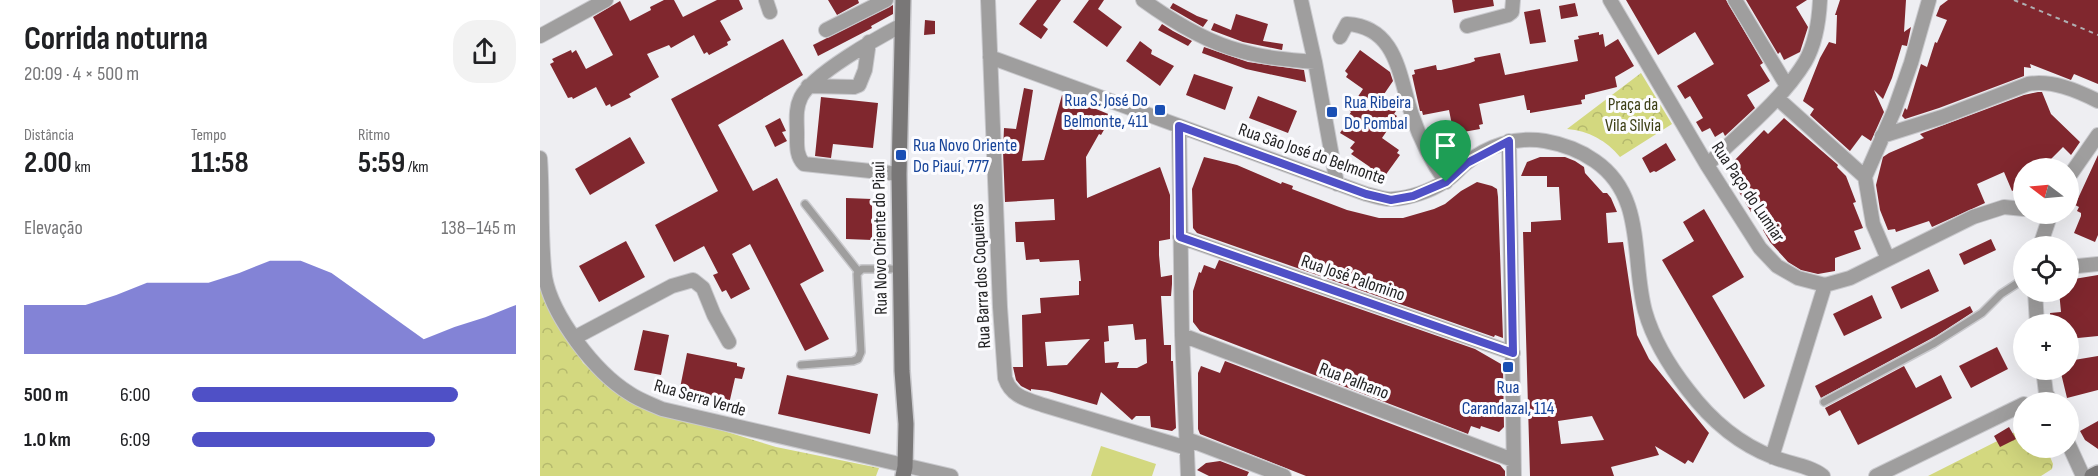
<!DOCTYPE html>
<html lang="pt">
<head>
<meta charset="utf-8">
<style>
	body { margin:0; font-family:"Sofia Sans Condensed",sans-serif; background:#f2f2f2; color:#202124; height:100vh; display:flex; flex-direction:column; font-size:22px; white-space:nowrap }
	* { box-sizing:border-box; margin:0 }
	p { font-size:20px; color:#757577 }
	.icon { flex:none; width:33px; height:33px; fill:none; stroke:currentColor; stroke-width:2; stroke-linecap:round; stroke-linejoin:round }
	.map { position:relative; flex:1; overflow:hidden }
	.drawer { display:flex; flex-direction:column; background:#fff; width:540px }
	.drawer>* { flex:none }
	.needle { width:39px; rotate:286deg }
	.controls { position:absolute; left:1473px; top:158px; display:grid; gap:12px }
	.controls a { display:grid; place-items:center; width:66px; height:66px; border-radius:50%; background:#fff; box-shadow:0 6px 24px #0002; font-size:30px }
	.pin { position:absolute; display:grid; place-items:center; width:51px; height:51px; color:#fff; margin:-62px -26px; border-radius:50% 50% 50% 0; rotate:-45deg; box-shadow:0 0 6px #0007 }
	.pin .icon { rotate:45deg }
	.round { display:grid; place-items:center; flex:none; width:63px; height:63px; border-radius:24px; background:#f2f2f2 }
	.head { display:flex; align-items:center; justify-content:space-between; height:102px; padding:0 24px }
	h1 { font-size:33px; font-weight:700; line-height:45px }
	.metrics { display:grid; grid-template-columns:repeat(3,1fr); gap:9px; height:102px; padding:6px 24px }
	.metrics div { display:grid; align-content:center }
	.metrics b { font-size:30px; font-weight:700 }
	.metrics small { font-size:16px; font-weight:400 }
	.metrics p { font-size:16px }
	.chart { height:168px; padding:12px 24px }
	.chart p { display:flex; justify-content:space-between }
	.chart svg { width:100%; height:108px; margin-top:6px; fill:#4f50c6; opacity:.7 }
	ul { padding:0 24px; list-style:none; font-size:20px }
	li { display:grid; grid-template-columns:96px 72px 1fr; align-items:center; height:45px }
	li i { height:15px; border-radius:8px; background:#4f50c6 }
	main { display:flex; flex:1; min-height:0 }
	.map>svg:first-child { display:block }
	.grass { fill:#d3d87f }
	.park { fill:url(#park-crowns) }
	.building { fill:#80272e; fill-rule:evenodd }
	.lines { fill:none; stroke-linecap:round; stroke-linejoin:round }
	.lane-casing { stroke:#c9c9cd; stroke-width:10 }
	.street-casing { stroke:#c9c9cd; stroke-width:16 }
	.secondary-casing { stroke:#c9c9cd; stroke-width:18 }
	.path { stroke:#afafb2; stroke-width:2; stroke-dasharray:4.5 4.5; stroke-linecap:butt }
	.lane { stroke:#9f9e9e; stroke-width:7 }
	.street { stroke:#9f9e9e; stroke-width:14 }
	.secondary { stroke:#797777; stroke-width:15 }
	.route-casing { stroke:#fff; stroke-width:12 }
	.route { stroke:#4f50c6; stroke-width:8 }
	.transit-dot { fill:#1a4fb4; stroke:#fcfcff; stroke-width:2 }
	.labels { text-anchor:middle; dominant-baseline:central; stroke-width:6; stroke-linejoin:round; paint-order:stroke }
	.transit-label { font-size:18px; fill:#164399; stroke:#fcfcff; text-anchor:start }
	.park-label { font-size:18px; fill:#3e4017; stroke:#fcfcff }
	.street-label { font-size:18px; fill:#222223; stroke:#fcfcff }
</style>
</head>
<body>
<main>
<section class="drawer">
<div class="head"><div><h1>Corrida noturna</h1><p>20:09 · 4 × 500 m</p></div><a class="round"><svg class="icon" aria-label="share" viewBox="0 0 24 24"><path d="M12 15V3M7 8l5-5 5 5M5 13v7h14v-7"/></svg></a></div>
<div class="metrics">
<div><p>Distância</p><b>2.00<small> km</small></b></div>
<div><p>Tempo</p><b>11:58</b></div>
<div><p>Ritmo</p><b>5:59<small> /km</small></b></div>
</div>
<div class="chart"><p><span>Elevação</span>138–145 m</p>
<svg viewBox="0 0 160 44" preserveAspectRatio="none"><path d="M0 44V24L10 24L20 24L30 20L40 15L50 15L60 15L70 11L80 6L90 6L100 11L110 20L120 29L130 38L140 33L150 29L160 24V44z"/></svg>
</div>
<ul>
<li><b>500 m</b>6:00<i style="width:82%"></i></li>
<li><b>1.0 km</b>6:09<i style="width:75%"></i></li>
</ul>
</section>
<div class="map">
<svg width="1558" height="476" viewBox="0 0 1558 476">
	<defs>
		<pattern id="park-crowns" width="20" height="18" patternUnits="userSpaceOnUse" patternTransform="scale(1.5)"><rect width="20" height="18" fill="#d3d87f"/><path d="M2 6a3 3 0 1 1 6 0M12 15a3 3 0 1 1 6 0" fill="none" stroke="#b5b96d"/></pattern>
	</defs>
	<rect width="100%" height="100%" fill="#eeeef2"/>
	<path class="grass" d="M561,446L616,464L612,476H551Z"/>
	<path class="park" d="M1101,73L1132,124L1080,157C1066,140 1049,131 1027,129Z
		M0,287L43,363L89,402L236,447L339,468L336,476H0Z
		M1483,428L1484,447H1506L1513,464L1512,469L1501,476H1388Z"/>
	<path class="building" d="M124,0H134L143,17L177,0H199L203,9L180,21L191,40L187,42L188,45L169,55L167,52L164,54L154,35L131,48L129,45L107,54L119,77L89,94L91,97L71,107L70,104L66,106L56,87L33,99L32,97L28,98L10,64L14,62L12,59L31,50L32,53L36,50L46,69L73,55L53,17L80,1L90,21L111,10L110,7Z
		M288,0H318L319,3L297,15Z
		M497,0H521L503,25L508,29L501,39L479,24Z
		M549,0H564L558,9L582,27L567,47L533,22Z
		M912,0H953L954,6L914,13Z
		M1086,0H1186L1223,63L1220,65L1230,81L1207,95L1215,108L1185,136L1183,132L1175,137L1170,128L1162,132L1156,122L1163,118L1150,96L1145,99L1137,86L1174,64L1155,32L1118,55Z
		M1206,0H1267L1256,7L1268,27L1260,52L1244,60L1240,52L1238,54Z
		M1300,0H1366L1364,32L1371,27L1367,46L1362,45L1352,78L1343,99L1334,90L1344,112L1331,141L1322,135L1310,151L1270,115L1274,109L1263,101L1280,58L1289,42L1296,44L1297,15H1295Z
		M1408,0H1558V84L1534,74L1531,80L1490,64L1491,68L1484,67V76L1399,108L1365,119L1362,116L1365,108L1367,110L1381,64L1387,67L1395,42L1397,43L1407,20L1396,16L1400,6Z
		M633,3L657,16L668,20L663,27L630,8Z
		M1035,3L1038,16L1021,19L1019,6Z
		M353,5V14L331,26L332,28L278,56L273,45Z
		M1000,9L1006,42L990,44L984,12Z
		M696,14L728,24L723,41L743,44L742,50L703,42L671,30L674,23L691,30Z
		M385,20L395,21V34L384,35Z
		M622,24L633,31L652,41L648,46L618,30Z
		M1059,32V35L1063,34L1065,47L1078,39L1094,66L1075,77L1077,87L1045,95V99L1041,100L1042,104L990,113V110H987L984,95L939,104L943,124L939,125L940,129L918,133V129L913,130L909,110L883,115L882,111H880L872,75L875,74L874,70L896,65L897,70H901L930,63L935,61L934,58L960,53L965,75L1038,61L1034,40L1039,39L1038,36Z
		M243,39L263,75L178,125L213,191L237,178L284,271L260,284L289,339L265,351L210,244L192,254L210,289L191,299L186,290L182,292L173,275L178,273L164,246L134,262L115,225L178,191L131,99Z
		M600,41L612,50L611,54L634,66L620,86L586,61Z
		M664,47L708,62L764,70L766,82L706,69L662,53Z
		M820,50L850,72L853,81L840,100L856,111L854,114L857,116L842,138L859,150L857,153L860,155L839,184L822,179L830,167L811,154L814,151L810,148L815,142L800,133L811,117L809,115L811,112L809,110L823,89L806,77L808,74L805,71Z
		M654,74L693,87L685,110L646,95Z
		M484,88L493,90L482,161L504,160L522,95L578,118L568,130L565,128L561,135L559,134L546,157L547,198L620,167L630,195V239L619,241V255L621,277L632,275V284L631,296H621L624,345H631V361H633L636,428L632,431L611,427L610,416H596L592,420L561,392L557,405L508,391L491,389V391L481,386L476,380L473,367H483L482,315L501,313L500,298L539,295V281H541L539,260L500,262L499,259L486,260L484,242H476L475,222L515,220L514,199L465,202L463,151L464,128L476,129ZM593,324L595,340L606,339L607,363L597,368H577L579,362L565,363L564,342L569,341L568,326ZM550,339L527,365L507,366L505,342Z
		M1498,92H1502L1511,114L1540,142L1531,155L1523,147L1508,162L1511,168H1484V186L1472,191L1464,172L1437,184L1445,203L1392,227L1389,221L1356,232L1355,229L1348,230L1340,210L1336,185L1343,157L1349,153L1384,138L1380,134L1484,95Z
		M718,96L757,111L748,133L709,118Z
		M281,97L338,103L333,148L293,144L291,158L275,156Z
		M240,118L246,131L242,132L247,141L235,147L225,126Z
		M1244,118L1298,165L1297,167L1306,176L1316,202L1313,203L1323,228L1314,231L1321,249L1295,258V271L1278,274L1261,270L1248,262L1230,242L1223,230L1229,225L1219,207L1211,212L1196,187L1208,181L1191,164L1224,130L1228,134Z
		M90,137L105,163L50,195L35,169Z
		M1126,143L1136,160L1116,172L1114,171L1110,173L1102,158Z
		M1558,155V235L1555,242L1534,233L1541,216V213L1537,211L1539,207L1535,205Z
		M664,157L697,165L741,184L742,182L753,186L752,189L807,210L839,218H863L894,209L905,204L921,191L937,182L952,186L957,189L958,197L963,338L955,335L954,337L657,233L653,228L652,189Z
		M1000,157H1025L1035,161L1044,167L1045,173L1063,193H1067L1071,198L1077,212L1066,213L1068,243L1083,242L1097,335L1109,359L1169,433L1153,463L1148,460L1145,464L1115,446L1119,455L1071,467L1074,476H990L983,232H991V222L1021,220L1019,187H1007V176H981L987,162ZM1052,416L1064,440L1021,444L1018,421Z
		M306,198L332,199V240L306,239Z
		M1164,209L1204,277L1172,296L1225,386L1204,399L1122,260L1154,241L1143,222Z
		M1451,239L1456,250L1424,265L1419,254Z
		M86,241L105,277L59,302L39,266Z
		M679,260L935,349L961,364L963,368L964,427L959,432L941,426L940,429L931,426L928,434L660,331L653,322V291L659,272L661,273L664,265L675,269Z
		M1389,269L1399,291L1361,309L1351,287Z
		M1558,275V336L1528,339V324H1511L1510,313L1521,312L1519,291H1528V280Z
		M1332,295L1342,318L1304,336L1293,314Z
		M1430,306L1433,312L1396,336L1281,398L1275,386Z
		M103,330L129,335L121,375L94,370Z
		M1457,347L1468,369L1431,388L1419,366Z
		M147,353L197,363V366L205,368L202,379L195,378L189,404L139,393Z
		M1558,356V390L1527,398L1520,369H1528V361Z
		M685,361L960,465L965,471V476H766L660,434L658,429V373L661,366L680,373Z
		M1364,366L1376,388L1401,375L1412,398L1318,445L1300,410L1289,416L1285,408Z
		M247,375L338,394L330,434L238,414Z
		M1558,421V449L1545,440L1540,431Z
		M1469,427L1476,439L1460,447L1454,436Z
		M680,461L709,472L707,476H669L657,470L666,463Z"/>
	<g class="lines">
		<defs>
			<path id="lane" d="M265,204L318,271
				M261,365L313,361L318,359L321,352L317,274L322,269H359
				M1284,402L1393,344L1442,313L1461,294L1484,279"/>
			<path id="street" d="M226,0L230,12
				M448,0L460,307L465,378C471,396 485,399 503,405L647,448
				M603,0C632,21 666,42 701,51C725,58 750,60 775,62
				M761,0L775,62L797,184
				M1070,0L1167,165L1220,248L1237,266L1258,278L1285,285L1310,278L1433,217L1464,207L1484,209
				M1195,0L1247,86
				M927,26L968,15L972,12L973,0
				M286,30L346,0
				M0,36L66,0
				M800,37L807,24C858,27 859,78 872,115C880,139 891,161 906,182
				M450,57L826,194C835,196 845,200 853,199C870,198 890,191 904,182C912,178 918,170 925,164C947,146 976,136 1005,141C1022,144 1041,151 1055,161C1106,196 1091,259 1105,311C1113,339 1130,367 1148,390C1170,419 1199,444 1233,457C1249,464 1269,465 1283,476
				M268,86L314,87L319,85L325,70L329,42
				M1237,98L1325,177L1333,224L1348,259
				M639,126L642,335L648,476
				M1342,136L1402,117L1488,84C1512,80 1536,90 1558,101
				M969,141L974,476
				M0,158C3,197 0,238 5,277C12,316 55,372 89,393C99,400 111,404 122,409L411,476
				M1167,165C1199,134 1242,100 1265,62C1276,43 1279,21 1280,0
				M359,174L264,164C256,156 257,145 257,134C257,121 255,109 261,97C273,74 337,38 362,25
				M1325,177L1354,111L1371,63L1389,0
				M1528,178L1558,135
				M640,237L973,353
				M1500,246L1511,213
				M1528,267L1558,264
				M1495,291L1497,324
				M642,335L973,460
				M34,338L132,286L153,280L163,288L174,315L189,342
				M1503,369L1506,393L1511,402
				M647,439L744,476
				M1528,443L1543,476
				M1232,457L1285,285
				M1336,476L1484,404"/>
			<path id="secondary" d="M363,0L359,174L362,371L366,424L365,467L363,476
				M1552,476L1558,473"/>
		</defs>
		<use href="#lane" class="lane-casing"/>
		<use href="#street" class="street-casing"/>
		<use href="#secondary" class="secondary-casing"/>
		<path class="path" d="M1474,0L1558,35"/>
		<use href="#lane" class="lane"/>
		<use href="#street" class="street"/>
		<use href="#secondary" class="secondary"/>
	</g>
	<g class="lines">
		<defs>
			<path id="route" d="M639,126L826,194L851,200L873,196L906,182L927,163L969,141L973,353L640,237Z"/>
		</defs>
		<use href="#route" class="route-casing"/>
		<use href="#route" class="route"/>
	</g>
	<g class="transit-dot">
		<rect x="614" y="104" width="12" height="12" rx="3"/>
		<rect x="786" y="106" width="12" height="12" rx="3"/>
		<rect x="355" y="149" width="12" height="12" rx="3"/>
		<rect x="962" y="361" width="12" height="12" rx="3"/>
	</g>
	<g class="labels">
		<g class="transit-label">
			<text x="608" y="100" text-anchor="end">Rua S. José Do<tspan x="608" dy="21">Belmonte, 411</tspan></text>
			<text x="804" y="102">Rua Ribeira<tspan x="804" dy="21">Do Pombal</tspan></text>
			<text x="373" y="145">Rua Novo Oriente<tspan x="373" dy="21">Do Piauí, 777</tspan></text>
			<text x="968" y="387" text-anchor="middle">Rua<tspan x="968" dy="21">Carandazal, 114</tspan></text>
		</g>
		<g class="park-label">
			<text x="1093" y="104">Praça da<tspan x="1093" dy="21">Vila Silvia</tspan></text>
		</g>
		<g class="street-label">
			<text transform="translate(772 154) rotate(19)">Rua São José do Belmonte</text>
			<text transform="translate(1208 192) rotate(56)">Rua Paço do Lumiar</text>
			<text transform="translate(340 238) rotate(-91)">Rua Novo Oriente do Piaui</text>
			<text transform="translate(441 276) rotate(-93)">Rua Barra dos Coqueiros</text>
			<text transform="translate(813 278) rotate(19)">Rua José Palomino</text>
			<text transform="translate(814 381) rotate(21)">Rua Palhano</text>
			<text transform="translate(160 398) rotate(16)">Rua Serra Verde</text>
		</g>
	</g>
</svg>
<div class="controls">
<a><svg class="needle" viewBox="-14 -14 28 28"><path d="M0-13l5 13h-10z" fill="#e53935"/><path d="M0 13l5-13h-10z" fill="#757577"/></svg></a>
<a><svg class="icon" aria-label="locate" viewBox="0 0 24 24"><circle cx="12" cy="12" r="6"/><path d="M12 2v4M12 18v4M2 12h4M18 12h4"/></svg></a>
<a>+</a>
<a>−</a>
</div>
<div class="pin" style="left:906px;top:182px;background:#1e9e55"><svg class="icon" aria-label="arrive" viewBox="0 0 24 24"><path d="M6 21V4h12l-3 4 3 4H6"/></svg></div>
</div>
</main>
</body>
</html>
